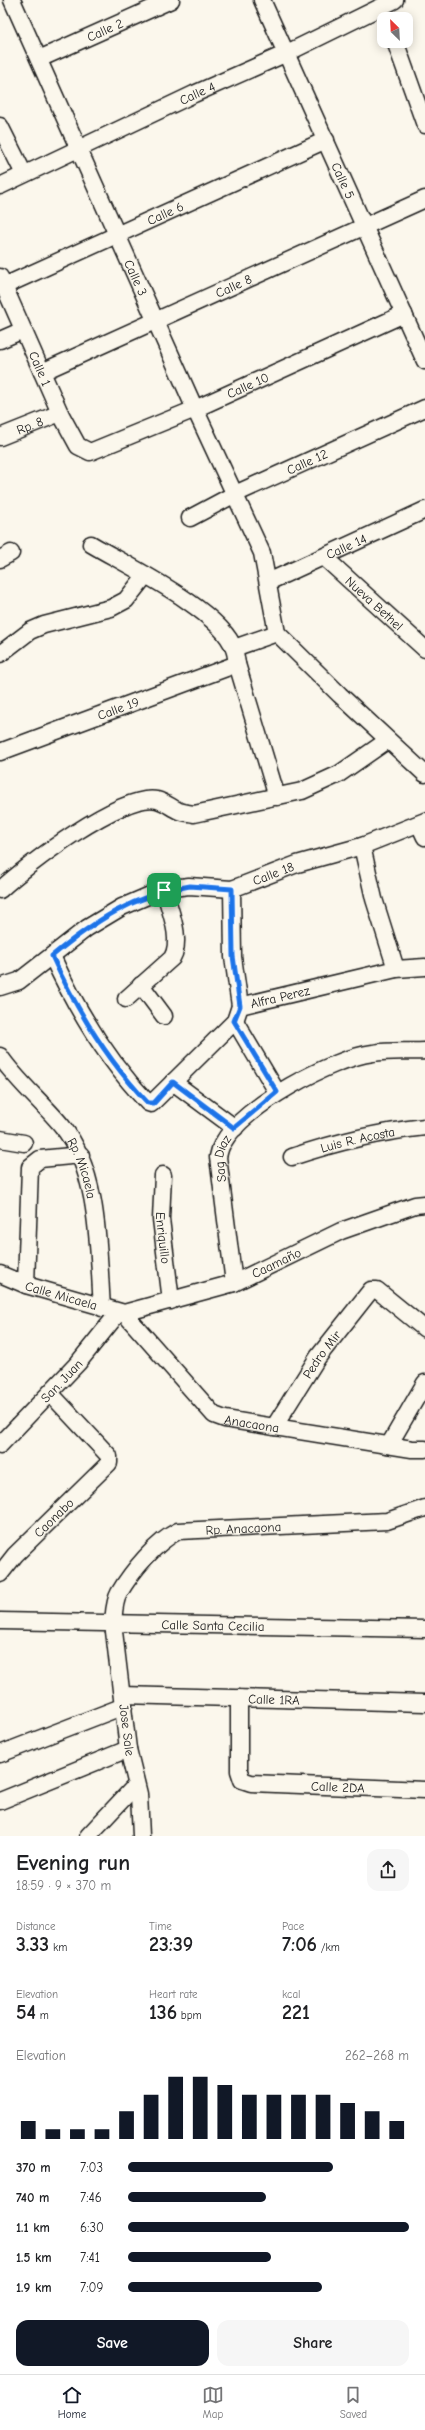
<!DOCTYPE html>
<html lang="en">
<head>
<meta charset="utf-8">
<style>
	body { margin:0; font-family:"Comic Neue",sans-serif; background:#f6f6f6; color:#202124; height:100vh; display:flex; flex-direction:column; font-size:15px; white-space:nowrap }
	* { box-sizing:border-box; margin:0 }
	p { font-size:13px; color:#757577 }
	.icon { flex:none; width:22px; height:22px; fill:none; stroke:currentColor; stroke-width:2; stroke-linecap:round; stroke-linejoin:round }
	.map { position:relative; height:1836px; overflow:hidden }
	.side { display:flex; flex-direction:column; background:#fff; flex:1 }
	.side>* { flex:none }
	.needle { width:26px; rotate:336deg }
	.fabs { position:absolute; left:377px; top:12px; display:grid; gap:8px }
	.fabs a { display:grid; place-items:center; width:36px; height:36px; border-radius:8px; background:#fff; box-shadow:0 2px 10px #0003; font-size:20px }
	.pin { position:absolute; display:grid; place-items:center; width:34px; height:34px; color:#fff; margin:-17px; border-radius:8px; box-shadow:0 2px 6px #0006 }
	.round { display:grid; place-items:center; flex:none; width:42px; height:42px; border-radius:12px; background:#f6f6f6 }
	.summary { display:flex; align-items:center; justify-content:space-between; height:68px; padding:0 16px }
	h1 { font-size:22px; font-weight:600; line-height:30px }
	.figures { display:grid; grid-template-columns:repeat(3,1fr); gap:6px; height:68px; padding:4px 16px }
	.figures div { display:grid; align-content:center }
	.figures b { font-size:20px; font-weight:600 }
	.figures small { font-size:11px; font-weight:400 }
	.figures p { font-size:11px }
	.chart { height:112px; padding:8px 16px }
	.chart p { display:flex; justify-content:space-between }
	.chart svg { width:100%; height:72px; margin-top:4px; stroke:#111827; stroke-width:6 }
	.button { display:flex; gap:8px; margin-top:auto; padding:8px 16px }
	.button a { flex:1; height:46px; border-radius:12px; background:#111827; color:#fff; font-size:16px; font-weight:600; line-height:46px; text-align:center }
	.button a+a { background:#f6f6f6; color:#202124 }
	ul { padding:0 16px; list-style:none; font-size:13px }
	li { display:grid; grid-template-columns:64px 48px 1fr; align-items:center; height:30px }
	li i { height:10px; border-radius:5px; background:#111827 }
	.tabs { display:flex; justify-content:space-around; align-items:center; height:56px; border-top:1px solid #e0e0e0; background:#fff; font-size:11px; color:#757577 }
	.tabs a { display:grid; justify-items:center; gap:2px }
	.tabs .selected { color:#111827 }
	.map>svg:first-child { display:block }
	.lines { fill:none; stroke-linecap:round; stroke-linejoin:round }
	.street-casing { stroke:#1c1c1c; stroke-width:19 }
	.street { stroke:#fbf7ec; stroke-width:16 }
	.route-casing { stroke:#fff; stroke-width:8 }
	.route { stroke:#1a73e8; stroke-width:5 }
	.labels { text-anchor:middle; dominant-baseline:central; stroke-width:3.5; stroke-linejoin:round; paint-order:stroke }
	.street-label { font-size:13px; fill:#1c1c1c; stroke:#fbf7ec }
</style>
</head>
<body>
<div class="map">
<svg width="425" height="1836" viewBox="0 0 425 1836">
	<rect width="100%" height="100%" fill="#fbf7ec"/>
	<filter id="ink" filterUnits="userSpaceOnUse"><feTurbulence type="fractalNoise" baseFrequency=".025" numOctaves="2"/><feDisplacementMap in="SourceGraphic" scale="8" xChannelSelector="R" yChannelSelector="G"/><feConvolveMatrix kernelMatrix="1 2 1 2 8 2 1 2 1" color-interpolation-filters="sRGB"/></filter>
	<g filter="url(#ink)">
		<g class="lines">
			<defs>
				<g id="street">
					<path id="s1" d="M12,0L195,409L262,553L277,633L340,695L425,774"/>
					<path id="s2" d="M262,0L425,361"/>
					<path d="M395,41L425,125"/>
					<path id="s3" d="M39,59L171,0"/>
					<path d="M0,126L24,174"/>
					<path id="s4" d="M0,186L194,94L287,53L395,0"/>
					<path id="s5" d="M0,277L60,413L78,446L90,452L195,409L404,314"/>
					<path id="s6" d="M4,286L326,140"/>
					<path d="M0,340L23,330"/>
					<path id="s7" d="M42,372L425,199"/>
					<path id="s8" d="M0,437L60,413"/>
					<path id="s9" d="M190,518L235,494L425,408"/>
					<path d="M91,544C126,565 222,611 234,649C236,654 236,659 237,664L277,797"/>
					<path id="s10" d="M325,558L425,649"/>
					<path d="M0,559L11,553"/>
					<path id="s11" d="M268,582L425,510"/>
					<path d="M234,648L277,633"/>
					<path d="M0,654L30,631L44,625L111,608L126,600L145,576"/>
					<path id="s12" d="M0,752L237,664"/>
					<path d="M419,824L425,837"/>
					<path d="M362,846L374,899L396,969"/>
					<path d="M0,890C27,865 122,792 157,800C165,802 172,808 179,811C184,813 190,813 194,814L302,791L339,774L388,740"/>
					<path d="M52,956C77,1011 107,1060 148,1103L151,1104L235,1021L240,1006L233,957L232,889"/>
					<path d="M141,985L164,1016"/>
					<path id="s13" d="M0,987L19,981L87,928L122,907L164,889L189,886L232,889L297,864L362,846L425,821"/>
					<path d="M126,999L172,958C183,939 169,909 164,889"/>
					<path id="s14" d="M240,1006L396,969L425,967"/>
					<path d="M235,1021L277,1092"/>
					<path id="s15" d="M0,1056C14,1078 45,1105 62,1126C100,1172 98,1251 102,1308"/>
					<path d="M173,1082L235,1128"/>
					<path d="M0,1139L24,1143"/>
					<path id="s16" d="M292,1157C336,1142 379,1132 425,1127"/>
					<path id="s17" d="M163,1175L161,1219L171,1301"/>
					<path id="s18" d="M0,1274L26,1285L124,1313L234,1283L341,1231L415,1205L425,1204"/>
					<path id="s19" d="M234,1283L218,1157C219,1153 220,1147 223,1143C243,1106 332,1058 373,1053C390,1050 408,1052 425,1051"/>
					<path d="M26,1285L30,1167L40,1159L81,1155"/>
					<path id="s20" d="M124,1313L214,1415L225,1419L412,1449H425"/>
					<path id="s21" d="M274,1427L318,1357L371,1290H377L425,1329"/>
					<path id="s22" d="M0,1445L78,1363L119,1312"/>
					<path d="M389,1445L425,1383"/>
					<path id="s23" d="M0,1574L15,1555L109,1463V1456L50,1393"/>
					<path id="s24" d="M0,1621L425,1629"/>
					<path id="s25" d="M122,1695L425,1703"/>
					<path id="s26" d="M239,1698V1771L242,1780L251,1783L425,1790"/>
					<path d="M0,1754L124,1706"/>
					<path d="M0,1801L128,1749"/>
					<path d="M88,1836L136,1785"/>
					<path id="s27" d="M141,1836L139,1794L128,1749L113,1623C114,1613 114,1602 119,1593C132,1571 156,1542 178,1531L387,1521L425,1508"/>
				</g>
			</defs>
			<use href="#street" class="street-casing"/>
			<use href="#street" class="street"/>
		</g>
	</g>
	<g class="lines" filter="url(#ink)">
		<defs>
			<path id="route" d="M190,886L232,889L233,956L240,1006L234,1021L277,1092L234,1128L173,1082L154,1103H148C107,1060 77,1011 52,956C93,922 135,894 190,886Z"/>
		</defs>
		<use href="#route" class="route-casing"/>
		<use href="#route" class="route"/>
	</g>
	<g class="labels">
		<g class="street-label">
			<text stroke="none"><textPath href="#s3" startOffset="72">Calle 2</textPath></text>
			<text stroke="none"><textPath href="#s4" startOffset="218">Calle 4</textPath></text>
			<text stroke="none"><textPath href="#s2" startOffset="198">Calle 5</textPath></text>
			<text stroke="none"><textPath href="#s6" startOffset="177">Calle 6</textPath></text>
			<text stroke="none"><textPath href="#s1" startOffset="304">Calle 3</textPath></text>
			<text stroke="none"><textPath href="#s7" startOffset="210">Calle 8</textPath></text>
			<text stroke="none"><textPath href="#s5" startOffset="100">Calle 1</textPath></text>
			<text stroke="none"><textPath href="#s5" startOffset="371">Calle 10</textPath></text>
			<text stroke="none"><textPath href="#s8" startOffset="32">Rp. 8</textPath></text>
			<text stroke="none"><textPath href="#s9" startOffset="130">Calle 12</textPath></text>
			<text stroke="none"><textPath href="#s11" startOffset="86">Calle 14</textPath></text>
			<text stroke="none"><textPath href="#s10" startOffset="67">Nueva Bethel</textPath></text>
			<text stroke="none"><textPath href="#s12" startOffset="126">Calle 19</textPath></text>
			<text stroke="none"><textPath href="#s13" startOffset="305">Calle 18</textPath></text>
			<text stroke="none"><textPath href="#s14" startOffset="41">Alfra Perez</textPath></text>
			<text stroke="none"><textPath href="#s16" startOffset="68">Luis R. Acosta</textPath></text>
			<text stroke="none"><textPath href="#s19" startOffset="126">Sag Diaz</textPath></text>
			<text stroke="none"><textPath href="#s15" startOffset="141">Rp. Micaela</textPath></text>
			<text stroke="none"><textPath href="#s17" startOffset="63">Enriquillo</textPath></text>
			<text stroke="none"><textPath href="#s18" startOffset="291">Caamaño</textPath></text>
			<text stroke="none"><textPath href="#s18" startOffset="65">Calle Micaela</textPath></text>
			<text stroke="none"><textPath href="#s21" startOffset="87">Pedro Mir</textPath></text>
			<text stroke="none"><textPath href="#s22" startOffset="89">San. Juan</textPath></text>
			<text stroke="none"><textPath href="#s20" startOffset="175">Anacaona</textPath></text>
			<text stroke="none"><textPath href="#s23" startOffset="78">Caonabo</textPath></text>
			<text stroke="none"><textPath href="#s27" startOffset="398">Rp. Anacaona</textPath></text>
			<text stroke="none"><textPath href="#s24" startOffset="213">Calle Santa Cecilia</textPath></text>
			<text stroke="none"><textPath href="#s25" startOffset="152">Calle 1RA</textPath></text>
			<text transform="translate(127 1730) rotate(83)">Jose Sale</text>
			<text stroke="none"><textPath href="#s26" startOffset="179">Calle 2DA</textPath></text>
		</g>
	</g>
</svg>
<div class="fabs">
<a><svg class="needle" viewBox="-14 -14 28 28"><path d="M0-13l5 13h-10z" fill="#e53935"/><path d="M0 13l5-13h-10z" fill="#757577"/></svg></a>
</div>
<div class="pin" style="left:164px;top:890px;background:#1e9e55"><svg class="icon" aria-label="arrive" viewBox="0 0 24 24"><path d="M6 21V4h12l-3 4 3 4H6"/></svg></div>
</div>
<section class="side">
<div class="summary"><div><h1>Evening run</h1><p>18:59 · 9 × 370 m</p></div><a class="round"><svg class="icon" aria-label="share" viewBox="0 0 24 24"><path d="M12 15V3M7 8l5-5 5 5M5 13v7h14v-7"/></svg></a></div>
<div class="figures">
<div><p>Distance</p><b>3.33<small> km</small></b></div>
<div><p>Time</p><b>23:39</b></div>
<div><p>Pace</p><b>7:06<small> /km</small></b></div>
</div>
<div class="figures">
<div><p>Elevation</p><b>54<small> m</small></b></div>
<div><p>Heart rate</p><b>136<small> bpm</small></b></div>
<div><p>kcal</p><b>221</b></div>
</div>
<div class="chart"><p><span>Elevation</span>262–268 m</p>
<svg viewBox="0 0 160 44" preserveAspectRatio="none"><path d="M5 44V33M15 44V38M25 44V38M35 44V38M45 44V27M55 44V17M65 44V6M75 44V6M85 44V11M95 44V17M105 44V17M115 44V17M125 44V17M135 44V22M145 44V27M155 44V33"/></svg>
</div>
<ul>
<li><b>370 m</b>7:03<i style="width:73%"></i></li>
<li><b>740 m</b>7:46<i style="width:49%"></i></li>
<li><b>1.1 km</b>6:30<i style="width:100%"></i></li>
<li><b>1.5 km</b>7:41<i style="width:51%"></i></li>
<li><b>1.9 km</b>7:09<i style="width:69%"></i></li>
</ul>
<div class="button"><a>Save</a><a>Share</a></div>
</section>
<nav class="tabs">
<a class="selected"><svg class="icon" aria-label="home" viewBox="0 0 24 24"><path d="M3 11l9-7 9 7M6 9v11h12V9"/></svg>Home</a>
<a><svg class="icon" aria-label="map" viewBox="0 0 24 24"><path d="M3 6l6-2 6 2 6-2v14l-6 2-6-2-6 2zM9 4v14M15 6v14"/></svg>Map</a>
<a><svg class="icon" aria-label="saved" viewBox="0 0 24 24"><path d="M7 4h10v16l-5-4-5 4z"/></svg>Saved</a>
</nav>
</body>
</html>
